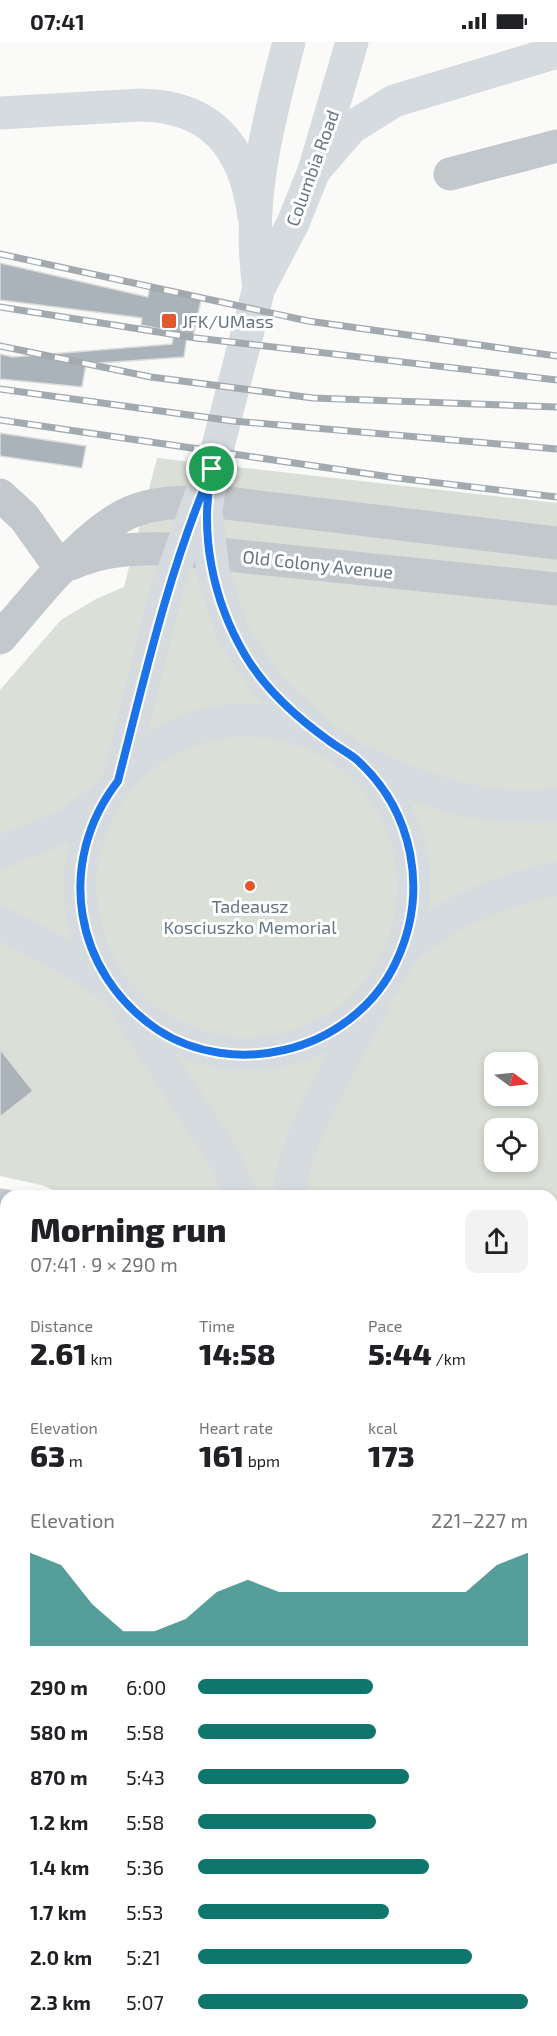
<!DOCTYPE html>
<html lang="en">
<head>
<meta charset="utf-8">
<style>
	body { margin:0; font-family:"Exo 2",sans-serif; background:#f2f2f2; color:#202124; height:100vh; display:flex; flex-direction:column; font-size:22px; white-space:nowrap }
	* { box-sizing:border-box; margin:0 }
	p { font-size:20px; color:#757577 }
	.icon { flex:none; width:33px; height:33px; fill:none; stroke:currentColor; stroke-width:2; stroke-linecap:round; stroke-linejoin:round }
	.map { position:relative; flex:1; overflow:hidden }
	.drawer { position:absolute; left:0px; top:1148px; width:558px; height:848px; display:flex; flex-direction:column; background:#fff; border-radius:18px 18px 0 0; box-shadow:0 3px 9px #0003 }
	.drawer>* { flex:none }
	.needle { width:39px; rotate:105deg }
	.fabs { position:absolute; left:484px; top:1010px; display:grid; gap:12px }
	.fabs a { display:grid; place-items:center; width:54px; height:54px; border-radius:12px; background:#fff; box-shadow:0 3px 9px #0003; font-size:30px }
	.pin { position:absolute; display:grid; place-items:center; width:51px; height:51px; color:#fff; margin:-26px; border:3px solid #fff; border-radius:50%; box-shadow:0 2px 6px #0007 }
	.round { display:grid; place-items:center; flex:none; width:63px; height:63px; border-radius:12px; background:#f2f2f2 }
	.headline { display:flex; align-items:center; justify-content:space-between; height:102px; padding:0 30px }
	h1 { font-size:33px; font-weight:800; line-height:45px }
	.figures { display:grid; grid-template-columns:repeat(3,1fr); gap:9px; height:102px; padding:6px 30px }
	.figures div { display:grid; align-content:center }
	.figures b { font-size:30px; font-weight:800 }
	.figures small { font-size:16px; font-weight:400 }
	.figures p { font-size:16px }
	.chart { height:168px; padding:12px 30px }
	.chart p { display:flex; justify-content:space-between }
	.chart svg { width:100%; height:108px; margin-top:6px; fill:#0f766e; opacity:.7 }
	ul { padding:0 30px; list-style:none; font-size:20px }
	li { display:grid; grid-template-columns:96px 72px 1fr; align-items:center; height:45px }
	li i { height:15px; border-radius:8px; background:#0f766e }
	.status { display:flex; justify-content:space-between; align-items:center; height:42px; padding:0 30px; background:#fff; direction:ltr }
	.status svg { height:16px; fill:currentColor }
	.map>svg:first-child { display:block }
	.green { fill:#dadfd7; fill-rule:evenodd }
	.building { fill:#aab3b9; stroke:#dcdcda; stroke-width:1.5 }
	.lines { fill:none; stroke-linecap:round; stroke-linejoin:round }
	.minor { stroke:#c3c8cc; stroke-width:33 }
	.major { stroke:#d6dbdf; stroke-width:33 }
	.highway { stroke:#d6dbdf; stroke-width:33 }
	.rail-casing { stroke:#a2aab0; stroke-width:7 }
	.rail { stroke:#fff; stroke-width:4.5; stroke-dasharray:14; stroke-linecap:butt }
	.route-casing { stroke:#fff; stroke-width:12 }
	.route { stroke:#1a73e8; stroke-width:8 }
	.poi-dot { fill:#e4572e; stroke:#fff; stroke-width:2 }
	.labels { text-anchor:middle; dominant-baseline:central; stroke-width:6; stroke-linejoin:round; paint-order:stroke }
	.street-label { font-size:18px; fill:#657683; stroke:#fff }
	.poi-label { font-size:18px; fill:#657683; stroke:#fff; text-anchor:start }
</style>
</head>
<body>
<div class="status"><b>07:41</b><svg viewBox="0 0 49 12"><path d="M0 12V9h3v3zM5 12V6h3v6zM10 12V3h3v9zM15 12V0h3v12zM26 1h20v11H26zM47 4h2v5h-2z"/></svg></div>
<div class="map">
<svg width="557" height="1994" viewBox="0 0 557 1994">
	<rect width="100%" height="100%" fill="#fafaf8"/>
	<path class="green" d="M157,416L557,461V1825L552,1820V1154H69L41,1143L0,1134V648L61,578L96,557L124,545ZM495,1020H528V1053H495ZM495,1086H528V1119H495Z"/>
	<path class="building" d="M0,221L148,255L150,244L202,254L193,295L187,293L184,315L86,322L82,345L0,337V312L13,315L172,302L174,290L141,283L142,276L0,258Z
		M0,391L86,404L82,426L0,414Z
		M0,1007L33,1049L0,1075Z"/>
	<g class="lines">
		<path class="minor" d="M450,132L557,104
			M0,453L24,475L61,527
			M71,522C102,507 137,506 171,507L557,547
			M0,596C34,558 88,485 136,468C165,458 197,460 227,461L557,501
			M0,1163L6,1164
			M0,1204L6,1205"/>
		<path class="major" d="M259,246C246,162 268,81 289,0
			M80 845a167 167 0 1 1 334 0a167 167 0 1 1-334 0Z
			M315,688L267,643L232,590L213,529L206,469L212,427L259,246L293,181L314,129L352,0
			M365,721C427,751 488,771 557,762
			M118,739L166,550L201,453
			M0,810L67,784L103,757
			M0,881L53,908L110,944
			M399,913C441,870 500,850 557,836
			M133,976L227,1120L240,1154
			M290,1154C291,1098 346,1015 372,964
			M552,1743L557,1748"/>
		<path class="highway" d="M0,71L140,63C213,64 245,106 254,175
			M314,129L351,86L394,59L557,10"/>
		<defs>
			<path id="rail" d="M0,212L308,279L557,314
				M0,265L196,296L557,338
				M0,304L151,335L313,356L557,365
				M0,347L233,379L557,407
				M0,378L397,436L557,455"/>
		</defs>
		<use href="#rail" class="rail-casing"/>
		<use href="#rail" class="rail"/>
	</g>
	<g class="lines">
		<defs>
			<path id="route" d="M212,427C199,490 212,557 245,613C265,647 296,675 328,698C337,705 347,710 356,717C414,769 429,850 396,920C375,965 332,997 284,1008C242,1018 195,1012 158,988C73,931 55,820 118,739C145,633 169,527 212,427Z"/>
		</defs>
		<use href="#route" class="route-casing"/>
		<use href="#route" class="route"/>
	</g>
	<g class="poi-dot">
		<rect x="161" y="271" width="16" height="16" rx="3"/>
		<circle cx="250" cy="844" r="6"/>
	</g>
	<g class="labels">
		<g class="street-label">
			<text transform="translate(312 126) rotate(-70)">Columbia Road</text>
			<text transform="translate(318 522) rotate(6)">Old Colony Avenue</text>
		</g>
		<g class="poi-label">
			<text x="182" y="279">JFK/UMass</text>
			<text x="250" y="864" text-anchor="middle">Tadeausz<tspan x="250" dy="21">Kosciuszko Memorial</tspan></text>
		</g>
	</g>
</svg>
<div class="fabs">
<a><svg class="needle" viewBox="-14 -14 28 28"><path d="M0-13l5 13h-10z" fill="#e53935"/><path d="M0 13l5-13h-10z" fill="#757577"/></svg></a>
<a><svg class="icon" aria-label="locate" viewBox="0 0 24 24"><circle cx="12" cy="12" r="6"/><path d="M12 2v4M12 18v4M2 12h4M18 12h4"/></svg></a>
</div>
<div class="pin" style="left:212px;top:427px;background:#1e9e55"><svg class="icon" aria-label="arrive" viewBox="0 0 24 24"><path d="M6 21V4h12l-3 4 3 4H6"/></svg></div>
<section class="drawer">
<div class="headline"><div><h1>Morning run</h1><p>07:41 · 9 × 290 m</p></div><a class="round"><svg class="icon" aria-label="share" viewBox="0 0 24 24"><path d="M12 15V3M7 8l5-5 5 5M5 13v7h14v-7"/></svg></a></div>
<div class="figures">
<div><p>Distance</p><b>2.61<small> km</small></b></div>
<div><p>Time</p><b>14:58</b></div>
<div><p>Pace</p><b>5:44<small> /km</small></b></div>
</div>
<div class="figures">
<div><p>Elevation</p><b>63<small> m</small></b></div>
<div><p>Heart rate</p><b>161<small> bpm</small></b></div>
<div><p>kcal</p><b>173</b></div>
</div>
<div class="chart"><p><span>Elevation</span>221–227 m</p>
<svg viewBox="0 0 160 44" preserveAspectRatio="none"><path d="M0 44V6L10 11L20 27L30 38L40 38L50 33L60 22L70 17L80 22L90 22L100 22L110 22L120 22L130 22L140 22L150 11L160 6V44z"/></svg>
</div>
<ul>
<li><b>290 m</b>6:00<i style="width:53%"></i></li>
<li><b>580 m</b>5:58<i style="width:54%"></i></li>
<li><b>870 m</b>5:43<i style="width:64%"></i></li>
<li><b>1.2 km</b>5:58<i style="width:54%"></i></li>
<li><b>1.4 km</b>5:36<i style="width:70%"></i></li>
<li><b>1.7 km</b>5:53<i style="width:58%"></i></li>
<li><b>2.0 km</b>5:21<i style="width:83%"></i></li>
<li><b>2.3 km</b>5:07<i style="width:100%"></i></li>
</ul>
</section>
</div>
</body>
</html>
